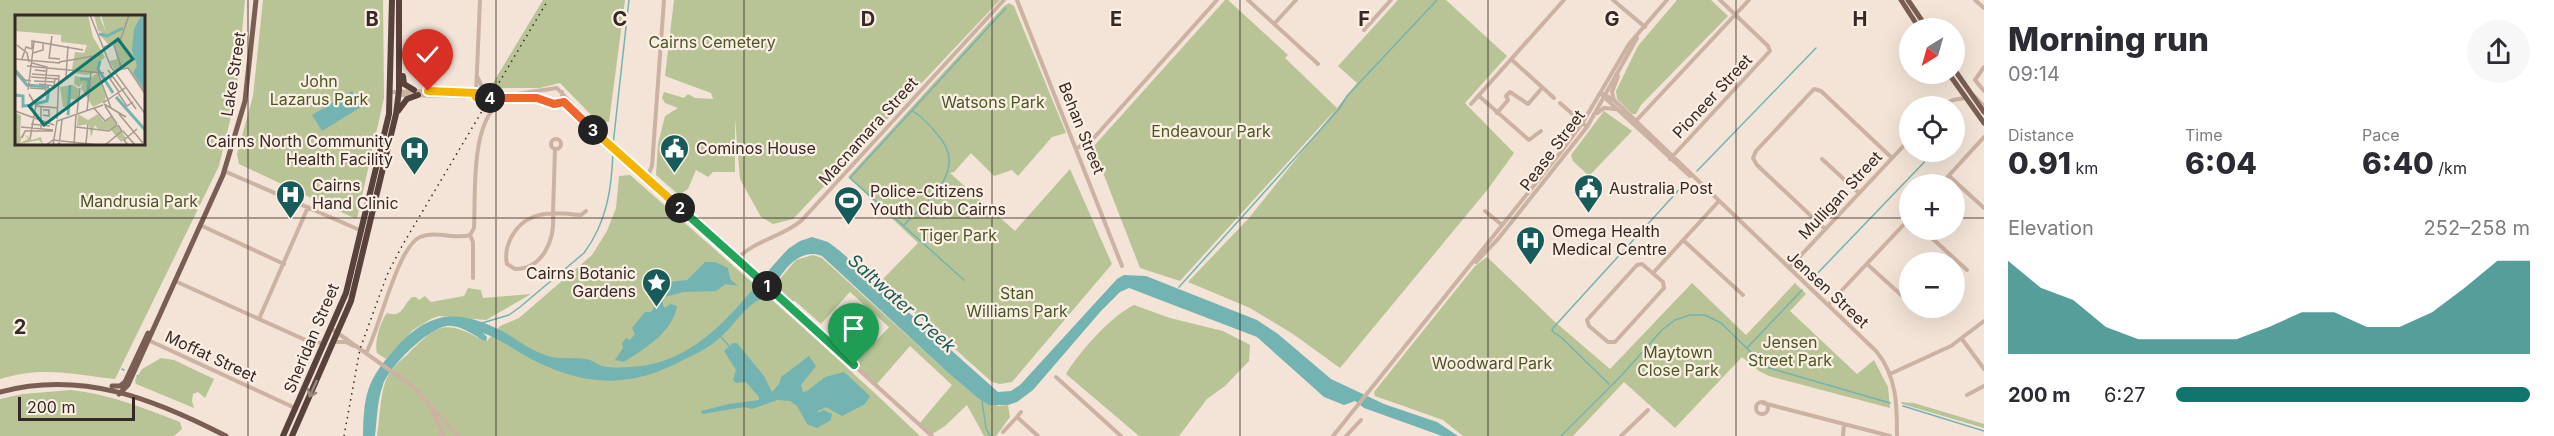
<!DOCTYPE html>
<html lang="en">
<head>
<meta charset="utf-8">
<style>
	body { margin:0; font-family:Inter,sans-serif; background:#f7f7f7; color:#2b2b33; height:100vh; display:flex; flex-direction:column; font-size:22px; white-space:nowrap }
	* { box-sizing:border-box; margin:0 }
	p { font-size:20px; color:#7c7c81 }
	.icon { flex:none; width:33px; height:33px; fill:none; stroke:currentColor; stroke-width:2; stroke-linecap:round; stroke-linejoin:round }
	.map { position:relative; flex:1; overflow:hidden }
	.sheet { display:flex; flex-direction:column; background:#fff; width:570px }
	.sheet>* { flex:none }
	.needle { width:39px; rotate:217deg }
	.tools { position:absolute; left:1899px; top:18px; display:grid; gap:12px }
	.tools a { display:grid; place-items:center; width:66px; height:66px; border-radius:50%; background:#fff; box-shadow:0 6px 24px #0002; font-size:30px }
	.scale { position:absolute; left:18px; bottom:15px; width:117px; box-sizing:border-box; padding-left:6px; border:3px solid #362925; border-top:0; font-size:16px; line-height:21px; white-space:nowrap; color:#362925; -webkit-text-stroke:4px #fbeee3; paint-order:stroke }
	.pin { position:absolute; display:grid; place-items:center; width:51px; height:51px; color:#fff; margin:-62px -26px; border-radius:50% 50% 50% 0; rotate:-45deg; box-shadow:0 0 6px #0007 }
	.pin .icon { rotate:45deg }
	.km { position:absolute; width:30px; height:30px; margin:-15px; border-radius:50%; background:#222; color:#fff; font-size:16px; line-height:30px; text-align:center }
	.round { display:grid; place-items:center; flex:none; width:63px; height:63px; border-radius:32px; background:#f7f7f7 }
	.overview { display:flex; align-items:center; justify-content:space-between; height:102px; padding:0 24px }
	h1 { font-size:33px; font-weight:800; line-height:45px }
	.stats { display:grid; grid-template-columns:repeat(3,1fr); gap:9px; height:102px; padding:6px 24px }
	.stats div { display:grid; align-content:center }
	.stats b { font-size:30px; font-weight:800 }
	.stats small { font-size:16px; font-weight:400 }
	.stats p { font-size:16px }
	.chart { height:168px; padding:12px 24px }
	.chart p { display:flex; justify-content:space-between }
	.chart svg { width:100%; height:108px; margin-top:6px; fill:#0f766e; opacity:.7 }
	ul { padding:0 24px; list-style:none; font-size:20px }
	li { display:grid; grid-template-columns:96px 72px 1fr; align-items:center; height:45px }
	li i { height:15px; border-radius:8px; background:#0f766e }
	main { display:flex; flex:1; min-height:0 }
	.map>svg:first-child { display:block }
	.green { fill:#b8c496; fill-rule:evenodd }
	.water { fill:#73b3b1 }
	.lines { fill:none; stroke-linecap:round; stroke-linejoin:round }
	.stream { stroke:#73b3b1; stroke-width:1.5 }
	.minor { stroke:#ccb2a2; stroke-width:4 }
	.major { stroke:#7a5e54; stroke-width:5 }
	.highway { stroke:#58423b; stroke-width:6 }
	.rail { stroke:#362925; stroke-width:1.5; stroke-dasharray:1.5 4.5; stroke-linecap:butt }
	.oneway { stroke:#99877e }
	.split-1-casing { stroke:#fff; stroke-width:12 }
	.split-2-casing { stroke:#fff; stroke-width:12 }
	.split-3-casing { stroke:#fff; stroke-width:12 }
	.split-4-casing { stroke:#fff; stroke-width:12 }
	.split-5-casing { stroke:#fff; stroke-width:12 }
	.split-1 { stroke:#22a559; stroke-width:8 }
	.split-2 { stroke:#22a559; stroke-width:8 }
	.split-3 { stroke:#f5b400; stroke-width:8 }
	.split-4 { stroke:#f0652b; stroke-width:8 }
	.split-5 { stroke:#f5b400; stroke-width:8 }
	.grid { fill:none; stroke:#362925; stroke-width:1.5; stroke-opacity:0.55 }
	.labels { text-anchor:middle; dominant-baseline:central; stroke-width:4.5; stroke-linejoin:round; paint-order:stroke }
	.park-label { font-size:16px; fill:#495726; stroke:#fbeee3 }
	.street-label { font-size:16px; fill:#362925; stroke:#fbeee3 }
	.poi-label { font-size:16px; fill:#362925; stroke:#fbeee3; text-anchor:start }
	.water-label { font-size:18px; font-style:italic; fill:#175c5b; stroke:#fbeee3 }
	.inset-river { fill:none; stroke:#73b3b1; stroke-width:3 }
	.inset-road { fill:none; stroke:#a79990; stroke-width:1.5 }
	.view { fill:#0f766e; fill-opacity:0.15; stroke:#0f766e; stroke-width:3 }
	.inset-edge { fill:none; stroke:#362925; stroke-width:3 }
	.grid-label { font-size:20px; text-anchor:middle; font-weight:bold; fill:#362925; stroke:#fbeee3; stroke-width:4.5; stroke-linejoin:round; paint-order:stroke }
</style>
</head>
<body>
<main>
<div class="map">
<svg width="1984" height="436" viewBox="0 0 1984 436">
	<rect width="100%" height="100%" fill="#f3e4d7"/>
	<path class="green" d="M0,0H245L236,96L219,166L115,379C71,374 44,366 0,379ZM16,16H144V144H16Z
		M263,0H383L384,98L357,218H354L239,164L237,154L253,96Z
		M543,0H625L609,122L597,121L560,83L540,88H490Z
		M674,0H1000L793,219L773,224L761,217L740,179L735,119V172H713L708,177L696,170L688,189L679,195L656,175L658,144L665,116L678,108L665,103L662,98L664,92L684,98L688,94L695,98L713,99L711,93L665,76Z
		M1225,0H1228L1288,55L1285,58L1337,108L1357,83L1338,66L1398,0H1446L1507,56L1465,103L1514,153L1488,189L1340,368L1293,334L1250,308L1188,282L1249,218L1336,109L1180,281L1140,268L1093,147Z
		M1677,0H1711L1728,16L1641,105L1636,114H1632L1617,99L1616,91L1638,46Z
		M1009,3L1014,6L1066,133L1052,137L1018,176L1012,170L994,176L971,153L954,172L950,173L1015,231L1070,169L1112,264L1012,382L1000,384L992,382L880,282L918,243L848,177L1004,6Z
		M1604,111L1632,131L1589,176L1573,161L1571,155Z
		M630,175C728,261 826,346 920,436H377C380,420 380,390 388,376C393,367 402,359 410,352C440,321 448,321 486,342L500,326L519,318L592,255L607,231L616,208L619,176Z
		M813,255L822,258L944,369L998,406L1008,405L1010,417L996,436H984L967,405L945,426L931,435L919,424L952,385L910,346L876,385L854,365L889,327L850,292L821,324L795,301H790L773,287L796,260Z
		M1487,257L1554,321L1610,369L1692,283L1746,335L1795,283L1806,294L1790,311L1857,374L1874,360L1888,387L1890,408L1769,376L1759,371L1742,357L1675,428L1624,382L1573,436H1463L1443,420L1375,396L1374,392L1475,266Z
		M468,288L481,290L483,298L531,294L486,320L439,316L431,319L413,330L386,359L377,353C374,343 380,322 387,313C403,318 402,306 412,297H416L419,300L425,296L431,302L464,296Z
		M1134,305L1170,318L1223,331L1250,345L1249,361L1225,386L1207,399L1179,436H1139L1066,374C1080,351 1110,317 1134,305Z
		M161,358L174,360L214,379L205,398L198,392L193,394L192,401L194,408L136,384L135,380L142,369Z
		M71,390C109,394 144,408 180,422L182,429L174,436H0V399L23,394Z
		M1901,402L1914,403L1984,424V428L1902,404Z"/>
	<path class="water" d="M352,91L361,107L322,131L312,115Z
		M812,237L828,242L840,251L998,392L1011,391L1020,385L1117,279L1124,275L1146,276L1257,320L1278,334L1331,379L1384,404L1437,422L1458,436H1442L1364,408L1355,401L1344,405L1324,397L1257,337L1129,288L1120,292L1101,311L1033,390L1017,402L1008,405H989L978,398L944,369L822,256C798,246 779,275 770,295C744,303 735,327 715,342C706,349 694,355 683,360C633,387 591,387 539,363C520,354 503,340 483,333L487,337L486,342C475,336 464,327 452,326C432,323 389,367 383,385C377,401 377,419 375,436H363C364,396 366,381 394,350C428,311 457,308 502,331C516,339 530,350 545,355C560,361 576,356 590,360C594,361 598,365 602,366C615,369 634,367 648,365C712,352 747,292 788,249L800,241Z
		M705,262H715L728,268L730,279L738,286L726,284L716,291L684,292L664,297L662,299L664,308L671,304L677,306C673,332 644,349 624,362L615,360L623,348L622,343L626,338L630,340L635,334L632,328L645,312H651L655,306L650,295L651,291L663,294L670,282L687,280Z
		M733,343H737L764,376L772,392L779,384L781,377L809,356L816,366L801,385L803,392L807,391L825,377L844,372L870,396L865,404L842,416L826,407L818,411L817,413L824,410L832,414L831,420L817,428L807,424L797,406L790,401L777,400L752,409L744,407L702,414L701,411L729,404L759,400V397L746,382L736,383L733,380L736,370L724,351Z"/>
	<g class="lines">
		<path class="stream" d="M613,145L629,0
			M1697,171L1816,48
			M904,225C929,198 970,170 937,134C930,125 923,118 913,111
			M1812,279L1934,152
			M964,280L850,178L1006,8
			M1179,287L1339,109L1347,96L1437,0
			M482,323L509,315L520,307L584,253C607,222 612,188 613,150
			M721,337L729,346
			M1747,348L1802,290
			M122,369L124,370
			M137,376H138
			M1609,384L1563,339L1552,331L1553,328L1687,181
			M982,401L986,428L990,436
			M1903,406L1984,431
			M1561,436L1621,376L1662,330L1675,320L1690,315H1705L1721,323L1766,367L1890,403"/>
		<path class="minor" d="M1017,0L1122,266
			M1248,0L1318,64
			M1613,0L1645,27
			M1975,0L1984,8
			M1274,24L1296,0
			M1364,30L1391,0
			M1511,59L1554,98
			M1984,67L1975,80L1984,91
			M478,78L483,89L489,93
			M391,92L428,91L510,95L557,88L601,135
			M1601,93L1614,100L1876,351C1897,376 1897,405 1897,436
			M476,94L480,0
			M398,95L537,98L556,104L562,101V92
			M1973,95L1984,106
			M1479,96L1529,140L1541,131
			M1603,96L1690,176
			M1614,100L1612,92L1618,76
			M560,102L569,104L598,134L932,436
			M1560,103L1587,127
			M1471,104L1564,0
			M1942,106L1953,100L1965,98
			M1497,113L1508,100L1506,96L1510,92L1528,104L1542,88
			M1597,113L1604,108L1615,109
			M1633,124L1749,0
			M551 144a5 5 0 1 1 10 0a5 5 0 1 1-10 0Z
			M1077,148L1092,140L1217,0
			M555,149L553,214C555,238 544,269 515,269L507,264C503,246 515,224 533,217C547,211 566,214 581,215L586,211
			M1670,159L1770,51L1768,46L1720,0
			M1822,159L1859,193
			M224,171L362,231
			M1949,176L1984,208
			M647,178L652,166L664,0
			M1941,184L1984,137
			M1485,211L1502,225
			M200,225L284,264
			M1825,229L1757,165L1753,158L1756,151L1814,89L1821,91L1892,158
			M1923,230L1967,270
			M1683,240L1743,295
			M736,260C754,240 783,237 802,220L1004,0
			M1476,262L1498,239L1587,127L1637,38
			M1642,264L1663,282L1664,288L1615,342H1608L1589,326L1587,320L1637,265Z
			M1867,264L1910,303
			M1789,268L1910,139
			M1654,272L1718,202
			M473,278V242L470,235L474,228C476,192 469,117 506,98
			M175,281L310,342L325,343
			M1828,305L1910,218
			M259,319L308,207
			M332,329L412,386L458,436
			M1962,339L1984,369
			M148,340L295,408
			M335,342H346L354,346
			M366,353C379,331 397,247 420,237C435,230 455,240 470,235
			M1890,374L1951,346L1984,321
			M1056,377L1121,436
			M1967,395L1984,386
			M1756 408a6 6 0 1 1 12 0a6 6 0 1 1-12 0Z
			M1763,403L1890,436
			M432,411L444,436
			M1017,417L1021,412
			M1003,432L1017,417L1038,436
			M439,435V436
			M1333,436L1560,153L1583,122L1629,44L1667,0
			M1346,436L1361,420
			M1621,436L1648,410
			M1843,436L1844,424"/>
		<path class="major" d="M1901,0L1919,28
			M1908,0L1927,28
			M1954,69L1984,112
			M1949,74L1984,123
			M112,386H120L125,382L148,333
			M0,392C82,370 154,399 226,436
			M119,394L128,385L223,175L245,101L256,0"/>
		<path class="highway" d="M403,76L404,84L414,90
			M398,111L407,99L418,95
			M283,436L346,293L389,114L392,0
			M292,436L351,301L396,114L399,90V0"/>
		<path class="rail" d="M344,436L360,349L387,275L402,246L548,0"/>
	</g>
	<defs><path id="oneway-shaft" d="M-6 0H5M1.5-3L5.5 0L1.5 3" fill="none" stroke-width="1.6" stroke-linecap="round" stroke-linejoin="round" transform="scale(1.5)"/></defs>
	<use class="oneway" href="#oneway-shaft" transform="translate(313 389) rotate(114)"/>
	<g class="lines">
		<defs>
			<path id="split-1" d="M767,286L854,365"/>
			<path id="split-2" d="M680,208L767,286"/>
			<path id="split-3" d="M593,130L680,208"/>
			<path id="split-4" d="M490,98H537L554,104L564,102L593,130"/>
			<path id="split-5" d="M428,91L476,93V97L490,98"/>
		</defs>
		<use href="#split-1" class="split-1-casing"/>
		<use href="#split-2" class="split-2-casing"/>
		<use href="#split-3" class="split-3-casing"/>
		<use href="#split-4" class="split-4-casing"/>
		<use href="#split-5" class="split-5-casing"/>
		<use href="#split-1" class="split-1"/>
		<use href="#split-2" class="split-2"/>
		<use href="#split-3" class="split-3"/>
		<use href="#split-4" class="split-4"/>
		<use href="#split-5" class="split-5"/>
	</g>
	<path class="grid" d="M248,0V436M496,0V436M744,0V436M992,0V436M1240,0V436M1488,0V436M1736,0V436M0,218H1910M1954,218H1984"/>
	<defs>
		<symbol id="civic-pin" viewBox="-11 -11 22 30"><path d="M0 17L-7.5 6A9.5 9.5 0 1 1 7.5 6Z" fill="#175c5b" stroke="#fbeee3"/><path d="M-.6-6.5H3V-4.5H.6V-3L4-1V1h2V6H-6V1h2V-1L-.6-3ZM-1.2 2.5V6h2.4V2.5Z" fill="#fff"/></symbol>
		<symbol id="hospital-pin" viewBox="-11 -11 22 30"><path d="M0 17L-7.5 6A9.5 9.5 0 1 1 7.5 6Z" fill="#175c5b" stroke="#fbeee3"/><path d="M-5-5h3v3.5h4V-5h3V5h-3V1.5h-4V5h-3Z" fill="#fff"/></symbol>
		<symbol id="stadium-pin" viewBox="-11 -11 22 30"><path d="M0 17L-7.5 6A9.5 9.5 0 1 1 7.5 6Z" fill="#175c5b" stroke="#fbeee3"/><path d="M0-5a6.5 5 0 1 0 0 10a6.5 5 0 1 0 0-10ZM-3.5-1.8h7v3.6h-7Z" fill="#fff"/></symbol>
		<symbol id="sight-pin" viewBox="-11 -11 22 30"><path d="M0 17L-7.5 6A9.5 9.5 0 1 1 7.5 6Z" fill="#175c5b" stroke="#fbeee3"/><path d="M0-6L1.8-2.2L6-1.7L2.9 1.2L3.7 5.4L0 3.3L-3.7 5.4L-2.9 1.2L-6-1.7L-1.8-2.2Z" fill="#fff"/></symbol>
	</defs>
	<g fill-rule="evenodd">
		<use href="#civic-pin" x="658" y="132" width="33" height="45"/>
		<use href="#hospital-pin" x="398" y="134" width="33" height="45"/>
		<use href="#civic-pin" x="1572" y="172" width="33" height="45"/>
		<use href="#hospital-pin" x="274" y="178" width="33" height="45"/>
		<use href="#stadium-pin" x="832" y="184" width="33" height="45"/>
		<use href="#hospital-pin" x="1514" y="224" width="33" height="45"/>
		<use href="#sight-pin" x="640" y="266" width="33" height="45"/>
	</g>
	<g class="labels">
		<g class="park-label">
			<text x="712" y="42">Cairns Cemetery</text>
			<text x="319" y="81">John<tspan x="319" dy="18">Lazarus Park</tspan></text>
			<text x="993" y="102">Watsons Park</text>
			<text x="1211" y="131">Endeavour Park</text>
			<text x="139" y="201">Mandrusia Park</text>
			<text x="958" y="235">Tiger Park</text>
			<text x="1017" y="293">Stan<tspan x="1017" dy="18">Williams Park</tspan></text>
			<text x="1790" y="342">Jensen<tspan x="1790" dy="18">Street Park</tspan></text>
			<text x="1678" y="352">Maytown<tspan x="1678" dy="18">Close Park</tspan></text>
			<text x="1492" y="363">Woodward Park</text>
		</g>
		<g class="street-label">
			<text transform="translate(233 74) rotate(-81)">Lake Street</text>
			<text transform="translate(1712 96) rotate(-47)">Pioneer Street</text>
			<text transform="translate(1082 128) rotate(68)">Behan Street</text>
			<text transform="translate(868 131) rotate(-48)">Macnamara Street</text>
			<text transform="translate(1552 150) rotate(-53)">Pease Street</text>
			<text transform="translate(1840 195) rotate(-47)">Mulligan Street</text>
			<text transform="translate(1828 289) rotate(43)">Jensen Street</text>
			<text transform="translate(311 338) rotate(-67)">Sheridan Street</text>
			<text transform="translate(211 356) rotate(25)">Moffat Street</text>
		</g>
		<g class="poi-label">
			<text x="393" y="141" text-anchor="end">Cairns North Community<tspan x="393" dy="18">Health Facility</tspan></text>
			<text x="696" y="148">Cominos House</text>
			<text x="312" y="185">Cairns<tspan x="312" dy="18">Hand Clinic</tspan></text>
			<text x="1609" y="188">Australia Post</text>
			<text x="870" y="191">Police-Citizens<tspan x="870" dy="18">Youth Club Cairns</tspan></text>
			<text x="1552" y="231">Omega Health<tspan x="1552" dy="18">Medical Centre</tspan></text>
			<text x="636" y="273" text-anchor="end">Cairns Botanic<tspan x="636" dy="18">Gardens</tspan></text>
		</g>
		<g class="water-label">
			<text transform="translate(902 303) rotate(42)">Saltwater Creek</text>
		</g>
	</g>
	<g transform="translate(15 15)">
		<rect width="130" height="130" fill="#f3e4d7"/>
		<path d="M0,0H73L78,22L90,42L83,49L84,57L72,60L51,57L61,58L57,54L60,37L69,38L72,30L46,27V20L0,16ZM79,0H84L91,17L86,0H128L130,80L113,53L101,57L94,46L102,44L100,31L93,29L84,19L87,17L83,16ZM82,58L91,80L90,86L78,92L66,73L68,68L64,72L59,69L60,61L74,64ZM58,70L64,74L63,85L55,84V92H48L45,72ZM0,97L6,101L5,122L8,118L5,128L13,124L9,119L17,125V119V125L26,122L28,130L24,125L0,130ZM63,99L73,105L83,99L89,107L97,102L111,123L106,127L96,115L83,114L80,110L76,122L74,109L62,111Z" fill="#b8c496"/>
		<path d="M130,0V76L118,58L122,51L117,35L119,14L125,3Z" fill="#73b3b1"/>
		<path class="inset-river" d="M84,19L92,21L108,13M85,46L83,54L98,78M1,57L12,70L34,72M65,64H74L73,76M0,80L8,81V91L18,90M101,82L131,116M20,89L32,86L34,73M53,100L55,70"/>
		<path class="inset-road" d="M75,0L96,52L131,100M37,21L34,43L45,44M2,30L12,38L14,47M99,30L107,55M89,32L105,26L114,0M17,34V26L68,35M18,38L28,35V27M0,44L45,48M7,44L11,32L17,34M44,47L85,40M17,48L32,52L30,70M12,51L43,54M0,54L10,65L16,66M43,54L89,58M108,54L113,53L131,80M93,55L121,94M29,56L20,55L31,56M83,58L96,93M17,59L44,61M16,62L44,64M51,62L53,31M97,62L95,64L104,77M19,66L40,67M24,69L39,71L40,64M15,73L31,74L30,81M13,75L19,27M103,78L112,91L118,87M14,79L21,91L43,93M88,88L110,73M89,89L111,102M26,91V114M90,91L102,109M79,93L90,106L97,101M0,96L39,110M72,96L76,57M62,98L65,73M104,99L128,128M28,100L34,101V95H28M42,104L44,60M16,109L35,111M6,112L38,115M61,112L94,116L102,110M108,116L120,130M7,123L10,116H38M15,124L21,90M71,128L73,109M31,130L38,125L83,130M38,130L42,106L88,90M44,130L47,105M59,130L61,100M90,130L107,116L103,110M113,130L109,125L122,114"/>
		<path class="view" d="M103,24L118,44L29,110L14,91Z"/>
		<rect width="130" height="130" class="inset-edge"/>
	</g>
	<g class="grid-label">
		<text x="372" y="26">B</text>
		<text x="620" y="26">C</text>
		<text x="868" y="26">D</text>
		<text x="1116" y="26">E</text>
		<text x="1364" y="26">F</text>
		<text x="1612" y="26">G</text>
		<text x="1860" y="26">H</text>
		<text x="20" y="334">2</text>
	</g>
</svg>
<div class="tools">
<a><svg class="needle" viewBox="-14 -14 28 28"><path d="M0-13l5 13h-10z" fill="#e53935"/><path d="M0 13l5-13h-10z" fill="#7c7c81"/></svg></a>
<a><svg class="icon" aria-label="locate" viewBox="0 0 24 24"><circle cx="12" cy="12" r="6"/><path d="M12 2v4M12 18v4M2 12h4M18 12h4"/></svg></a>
<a>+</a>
<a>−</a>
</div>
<div class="scale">200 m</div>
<div class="pin" style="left:854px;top:365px;background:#1e9e55"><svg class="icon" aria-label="arrive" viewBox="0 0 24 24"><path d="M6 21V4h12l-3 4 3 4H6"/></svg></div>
<div class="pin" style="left:428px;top:91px;background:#d93025"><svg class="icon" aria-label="check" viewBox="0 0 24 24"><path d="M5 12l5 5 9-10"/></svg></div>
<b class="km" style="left:767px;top:286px">1</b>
<b class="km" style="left:680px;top:208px">2</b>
<b class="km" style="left:593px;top:130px">3</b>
<b class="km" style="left:490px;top:98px">4</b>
</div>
<section class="sheet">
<div class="overview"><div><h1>Morning run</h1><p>09:14</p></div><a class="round"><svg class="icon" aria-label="share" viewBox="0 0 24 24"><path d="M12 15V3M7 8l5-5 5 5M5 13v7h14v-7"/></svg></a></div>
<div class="stats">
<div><p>Distance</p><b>0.91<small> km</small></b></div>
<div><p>Time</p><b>6:04</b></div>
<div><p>Pace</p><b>6:40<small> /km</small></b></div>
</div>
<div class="chart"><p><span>Elevation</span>252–258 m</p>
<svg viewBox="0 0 160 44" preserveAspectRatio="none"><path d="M0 44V6L10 17L20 22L30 33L40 38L50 38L60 38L70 38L80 33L90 27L100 27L110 33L120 33L130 27L140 17L150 6L160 6V44z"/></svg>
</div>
<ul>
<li><b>200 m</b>6:27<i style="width:100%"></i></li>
</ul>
</section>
</main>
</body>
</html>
